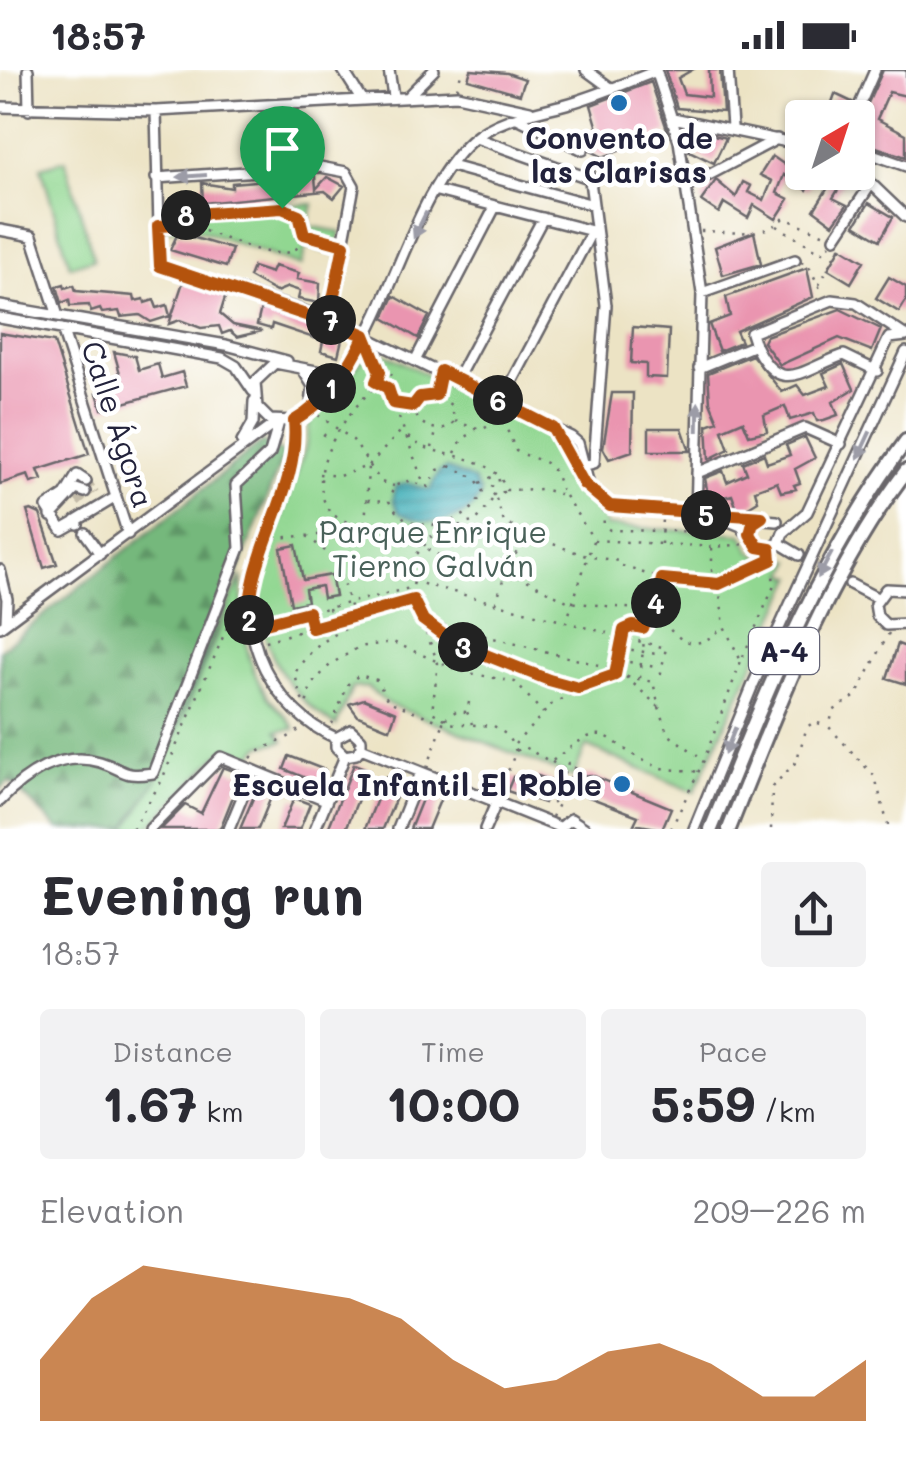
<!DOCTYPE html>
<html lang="en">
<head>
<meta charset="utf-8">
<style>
	body { margin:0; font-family:Mali,sans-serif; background:#f2f2f3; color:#2b2b33; height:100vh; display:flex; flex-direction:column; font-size:38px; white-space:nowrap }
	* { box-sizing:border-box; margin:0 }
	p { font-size:32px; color:#7c7c81 }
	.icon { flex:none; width:55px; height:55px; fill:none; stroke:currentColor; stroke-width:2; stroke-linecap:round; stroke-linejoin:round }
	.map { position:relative; height:759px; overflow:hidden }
	.panel { display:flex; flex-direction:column; background:#fff; flex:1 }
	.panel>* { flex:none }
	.needle { width:65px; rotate:39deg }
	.buttons { position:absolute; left:785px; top:30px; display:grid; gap:20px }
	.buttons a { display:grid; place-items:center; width:90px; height:90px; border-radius:10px; background:#fff; box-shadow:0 2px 8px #0004; font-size:50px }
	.pin { position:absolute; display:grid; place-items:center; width:85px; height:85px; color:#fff; margin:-102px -42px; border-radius:50% 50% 50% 0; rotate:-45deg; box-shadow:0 0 10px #0007 }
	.pin .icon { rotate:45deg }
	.km { position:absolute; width:50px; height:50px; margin:-25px; border-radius:50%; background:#222; color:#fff; font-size:28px; line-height:50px; text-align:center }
	.round { display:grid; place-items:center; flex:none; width:105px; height:105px; border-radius:10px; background:#f2f2f3 }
	.headline { display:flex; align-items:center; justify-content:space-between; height:170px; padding:0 40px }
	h1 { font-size:55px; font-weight:700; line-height:75px }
	.figures { display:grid; grid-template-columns:repeat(3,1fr); gap:15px; height:170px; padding:10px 40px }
	.figures div { display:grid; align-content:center; border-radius:10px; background:#f2f2f3; text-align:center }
	.figures b { font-size:50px; font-weight:700 }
	.figures small { font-size:28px; font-weight:400 }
	.figures p { font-size:28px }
	.chart { height:280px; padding:20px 40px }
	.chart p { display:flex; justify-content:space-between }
	.chart svg { width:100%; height:180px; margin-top:10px; fill:#b45309; opacity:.7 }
	.status { display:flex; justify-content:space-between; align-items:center; height:70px; padding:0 50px; background:#fff; direction:ltr }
	.status svg { height:28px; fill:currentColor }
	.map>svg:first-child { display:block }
	.forest { fill:url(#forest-firs); stroke:#4b6d5b; stroke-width:2.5 }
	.park { fill:#91d791; stroke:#5a7c66; stroke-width:2.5 }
	.water { fill:url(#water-rules); stroke:#306879; stroke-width:2.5 }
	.building { fill:#ea95b0 }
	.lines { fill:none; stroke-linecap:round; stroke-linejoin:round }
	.minor-tunnel { stroke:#c4bca9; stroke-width:9; stroke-dasharray:9 4.5; stroke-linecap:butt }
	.minor-casing { stroke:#69666b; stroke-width:14 }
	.highway-casing { stroke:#69666b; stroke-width:18 }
	.path { stroke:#69666b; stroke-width:2.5; stroke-dasharray:2.5 8; stroke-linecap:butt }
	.minor { stroke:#fff; stroke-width:9 }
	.highway { stroke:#fff; stroke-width:12 }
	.oneway { fill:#9c9ca7 }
	.route-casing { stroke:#fff; stroke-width:20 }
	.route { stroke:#b45309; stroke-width:12 }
	.poi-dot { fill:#1f6fb2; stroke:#fff; stroke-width:4 }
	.labels { text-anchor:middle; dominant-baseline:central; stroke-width:9; stroke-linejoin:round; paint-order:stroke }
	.shield { fill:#fff; stroke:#646476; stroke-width:2.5 }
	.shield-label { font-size:28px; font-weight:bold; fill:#22223b }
	.poi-label { font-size:30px; font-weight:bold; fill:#22223b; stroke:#fff }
	.street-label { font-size:30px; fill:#22223b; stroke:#fff }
	.park-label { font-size:30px; fill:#496159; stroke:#fff }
</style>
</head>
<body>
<div class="status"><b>18:57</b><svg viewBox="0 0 49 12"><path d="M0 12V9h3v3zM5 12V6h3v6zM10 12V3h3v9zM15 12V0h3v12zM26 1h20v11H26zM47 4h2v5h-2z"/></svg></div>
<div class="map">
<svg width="906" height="759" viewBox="0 0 906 759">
	<defs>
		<pattern id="forest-firs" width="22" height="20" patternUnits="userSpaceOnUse" patternTransform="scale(2.5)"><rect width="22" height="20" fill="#74b87b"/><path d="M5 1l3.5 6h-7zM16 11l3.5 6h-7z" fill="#5f9566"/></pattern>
		<pattern id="water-rules" width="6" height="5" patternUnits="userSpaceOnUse" patternTransform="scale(2.5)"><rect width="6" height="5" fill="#3daeb7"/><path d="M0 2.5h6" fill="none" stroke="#338d96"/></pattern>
	</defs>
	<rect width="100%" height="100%" fill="#fff"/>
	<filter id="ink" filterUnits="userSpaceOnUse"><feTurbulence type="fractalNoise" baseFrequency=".01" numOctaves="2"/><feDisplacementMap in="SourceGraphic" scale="20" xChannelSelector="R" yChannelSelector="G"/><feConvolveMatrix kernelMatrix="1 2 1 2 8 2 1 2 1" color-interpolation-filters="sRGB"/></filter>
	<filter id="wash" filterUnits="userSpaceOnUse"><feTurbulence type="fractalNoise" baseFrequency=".0048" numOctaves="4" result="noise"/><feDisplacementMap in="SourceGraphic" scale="40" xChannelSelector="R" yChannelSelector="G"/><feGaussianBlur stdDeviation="2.25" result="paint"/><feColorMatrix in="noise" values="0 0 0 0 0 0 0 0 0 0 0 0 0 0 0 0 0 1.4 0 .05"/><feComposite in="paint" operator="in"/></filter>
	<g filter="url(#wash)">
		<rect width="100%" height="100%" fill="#ece3c4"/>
		<path class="forest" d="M262,372L284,384L156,712L125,759H58L9,711L0,720V580Z"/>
		<path class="park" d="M65,90L94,189L70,196L41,97Z
			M313,134L308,156L341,162L336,184L306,176L301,196L197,159H166L165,143Z
			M378,280L552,368L563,382L575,418L602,441L606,456L742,464L751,481L768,493L781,488L792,491L786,504L794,507L694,722L586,676L573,707L388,634L367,617L352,618L336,656C279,619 248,561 265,493L305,379L309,353L369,281Z
			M241,507C244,550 241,584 265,623C273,636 290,647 294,659L277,661L284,671L260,676L247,692L222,681L147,759H126L155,713Z"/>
		<path class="water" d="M446,398L473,410L481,423C469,454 427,458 399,443L393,430L396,416L407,413L430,420L438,403Z"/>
		<g id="blocks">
			<path class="building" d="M471,0L507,3L525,9L520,24L468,9Z
				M665,0H692L678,8L684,24L710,27L709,0H720L723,42L677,38Z
				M883,0H906V26L889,22L877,49L906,64V87L858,71V55Z
				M651,12L668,62L603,87L591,81L588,74L601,69L591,35Z
				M835,24L852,32L846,48L806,46V38L829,41Z
				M697,61L726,68L714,93L689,81Z
				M772,86L795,102L802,87V102H849L833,128L847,135L833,154L814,140L829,116L813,108L807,120L784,105L777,123L789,129L776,149L754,135L748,148L724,133L719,143L701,131L716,110L736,127L743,112L751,116L748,122L764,130L772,111L760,105Z
				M315,106L316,119L327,107L344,116L334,128L325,121L203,133L202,113L232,118V113Z
				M869,133L893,147L880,170L855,155Z
				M754,162L761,194L723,205L715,177Z
				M178,163L232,179L226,197L170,180Z
				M841,177L864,191L851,213L828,199Z
				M274,196L299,203L297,209L320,213L319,233L298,229L300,221L288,217L276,222L249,207L253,197L271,203Z
				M807,198L813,227L736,261L741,272L719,281L709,254L730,246L726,227Z
				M889,207L906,217V231L899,242L876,228Z
				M183,212L226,225L220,244L233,255L262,261L237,267L230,261L222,264L219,256L201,258L180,250L169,254Z
				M64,214L65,218L74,215L76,221L134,226L135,231L144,229L145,233L154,230L157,238L167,235L170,246L151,252L140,245L121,247L119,241L102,243L100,239L91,242L89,235L70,236L69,230L62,233L57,216Z
				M394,226L429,246L418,268L384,248Z
				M261,238L343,265L338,286L321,281L323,271L272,254L271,259L257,255Z
				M840,239L881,259L872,281L839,268L780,295L763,272L766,266Z
				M633,257L669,260L667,308L646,307V294L631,293Z
				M0,263L54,272L89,384L38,400L42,410L31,413L28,405L0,414Z
				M114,282L135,286L139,300L158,294L162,308L182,302L186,316L102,339L97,323L123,314Z
				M752,285L782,322L797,315L805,325L829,316L823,303L843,294L854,319L833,332L838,345L824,350L817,351L814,343L790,350L785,336L764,345L767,361L749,365L743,351L722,360L729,379L709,389L707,355L718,351L710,332L708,303Z
				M612,323H633L632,381L609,389L603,378Z
				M649,358H682L690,381H649Z
				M805,367L815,388L795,399L800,413L794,415L796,419L781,422L777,412L755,420L758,431L745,439H737L732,425L709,431L705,408L723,401L727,412L747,403L743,393L764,384L767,393L790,385L786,375Z
				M31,440L40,444L57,494L44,498L27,441Z
				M296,475L303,510L331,505L335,526L323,528L321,516L305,519L307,532L291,535L281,478Z
				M898,574L906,577V614L887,608Z
				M364,629L396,642L390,659L358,646L349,634Z
				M289,686L325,700L320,714L284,699Z
				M354,694L370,700L346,759H328Z
				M223,697L242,704L220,759H161L185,735L201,743Z
				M591,705L671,738L662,759L634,754L638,746L571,720L577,706Z
				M538,706L552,711L544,733L507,721L513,707L534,716Z
				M386,707L402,713L383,759H365Z
				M259,714L274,720L258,759H240Z
				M425,722L441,728L428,759H410Z
				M294,728L310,734L300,759H281Z"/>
		</g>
	</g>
	<g filter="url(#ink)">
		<use href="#blocks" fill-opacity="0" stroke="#69666b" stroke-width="2.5"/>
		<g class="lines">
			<path class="minor-tunnel" d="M86,411L95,423
				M78,427L83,433
				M804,488L850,514"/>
			<defs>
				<path id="minor" d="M28,0L29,40
					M343,0L362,30
					M389,0L393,26
					M586,0L612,19
					M656,0L679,71L702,223L696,444
					M728,0L732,57
					M409,25L434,0
					M0,37L156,41L457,25L530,41
					M156,41L160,196L329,249L571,367L578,373L590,419
					M517,48L583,80
					M673,48L802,75
					M854,48L875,0
					M476,68L591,109
					M858,79L906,96
					M451,96L593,135
					M858,101L906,147
					M156,108L320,97L346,102L354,116L329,249
					M688,116L777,69
					M437,121L596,162
					M0,160L32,166L58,246
					M835,168L871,114
					M702,223L795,190
					M0,236L226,275L287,291
					M0,248L222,288L236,296L253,321
					M62,259L128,464
					M755,275C780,328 802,299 844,285L877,301
					M416,289L495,137
					M347,298L327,303L275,293L255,312L257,337L270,350L293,351C386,299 397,139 471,71C497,48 538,42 570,33C599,25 628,12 656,1
					M699,298L755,275L751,263L832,230L856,233L906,266
					M303,300L313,316L311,335
					M457,309L543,148
					M502,331L592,161
					M293,351C304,441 215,497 265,599C281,630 304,654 336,668
					M558,364L584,414L610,436L777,451
					M242,372L253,353L254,331
					M575,398L594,393L606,235L589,103
					M697,403L805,358L841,374
					M51,446L76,419L85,422
					M717,446L741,456L758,477L770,479L779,473L783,463L807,442L889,268L906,266
					M76,452L62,460L47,437L65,425L77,405L86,411
					M78,454L76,451L116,427
					M85,463L100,484
					M779,473L799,485
					M0,500L7,529L6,551
					M850,514L877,528
					M906,520L886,519L875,534L877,546L886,555L906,554
					M0,557L277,352
					M336,668V677L345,686L356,684L361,678
					M336,668L351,660L361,669V678
					M361,678L559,757
					M0,731C25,705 61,680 100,692C126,700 122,708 153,703L240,478L236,415L270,383L279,352
					M150,759L221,687L326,730
					M229,759L253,701
					M315,759L345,686
					M398,759L421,702
					M485,759L496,733
					M559,759L571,749L586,759
					M694,759L752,617L906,282"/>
				<path id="highway" d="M711,759C766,623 818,490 906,371
					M729,759C778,636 826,508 906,401"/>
			</defs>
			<use href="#minor" class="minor-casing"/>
			<use href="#highway" class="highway-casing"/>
			<path class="path" d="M457,18L462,0
				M168,145L282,138L299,145L303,172C281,204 214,157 180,155V145
				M777,156L822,183L830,174
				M701,161C726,161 766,169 784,148L825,164
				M306,165L337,173
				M801,192L808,194L823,225
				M819,215L841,175
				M372,280L380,300
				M375 310a9 9 0 1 1 18 0a9 9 0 1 1-18 0Z
				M388,318L424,414
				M393,333L413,335L418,350C430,360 444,363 455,351L451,335L436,325L420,327L413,335
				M318,345L353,370L381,412L394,416
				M323,364L334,371
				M408,367C435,392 493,379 506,420L542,419L563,425C550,385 549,396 516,381L503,350L480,360L455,351
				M432,378L436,362
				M455,383L462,369L476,361
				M369,395L401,361
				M450,396L475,408L483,420C471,459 408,469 389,431L394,416L408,411L429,417L438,400Z
				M319,404L339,406L368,396L365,461L331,444C301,402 345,344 377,315
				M500,410L494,411L490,421L495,426L505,421
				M480,413L494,406
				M565,426L594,470L715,477L747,474
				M368,430L389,431
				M603,440L604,456L610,460L729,462
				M307,466L336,490
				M534,467L586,486L619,491L622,496C682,516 714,524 771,490
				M275,468L390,460L452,492L523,508L569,532L654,541C677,569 692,588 724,556
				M661,474L662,447
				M712,478V515
				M719,516L724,556L741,591L774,516L772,492
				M413,531C370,552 322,557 295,603L300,627L306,635L311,615L331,594L359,577L393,572L459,601L515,612L543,643
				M496,533L505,503L523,471L534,467L532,457L519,460L523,471
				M329,538L333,556L329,558
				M308,544L313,560L318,561
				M353,547L337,491L622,567L615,605
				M423,550L614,599
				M424,551L464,578L575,617
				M566,553L593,471
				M262,554L410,518
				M644,557L654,541L662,509
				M889,563L856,626L833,641L829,657L875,707L889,759
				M265,571L407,532
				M621,578L662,585
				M619,590L660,598
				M640,608L645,561L637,555L629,557L622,567L666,578L660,607
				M469,632L467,642L472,654
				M659,637L669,665L703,689
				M445,649L432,642L438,593L412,526L417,484L435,462L476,451L495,426L504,452L519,460
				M332,654L348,614L359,605L377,610L388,631L444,653L494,656L507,665L516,681L499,724
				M515,674L552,634L608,605C623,605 638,609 653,612L659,637L626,607
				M516,681L524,677L551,692C616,640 596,674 659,697C671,701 685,699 698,702
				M251,688C266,673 286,673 302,657
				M552,692L565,700
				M427,698L445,649L456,641L467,642
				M552,747L575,696L568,693L553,733L556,736
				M132,759L161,712L237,534
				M671,759L704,690L741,591
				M771,759L772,717L796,692L807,657L814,652L828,656"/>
			<use href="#minor" class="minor"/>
			<use href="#highway" class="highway"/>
		</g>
		<defs><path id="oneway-solid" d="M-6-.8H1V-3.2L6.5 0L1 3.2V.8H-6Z" transform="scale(2.5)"/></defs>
		<g class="oneway">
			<use href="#oneway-solid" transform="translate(192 106) rotate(176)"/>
			<use href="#oneway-solid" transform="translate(420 155) rotate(116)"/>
			<use href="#oneway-solid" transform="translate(698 347) rotate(-89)"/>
			<use href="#oneway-solid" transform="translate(864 375) rotate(115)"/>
			<use href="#oneway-solid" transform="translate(825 495) rotate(118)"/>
			<use href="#oneway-solid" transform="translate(730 671) rotate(112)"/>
		</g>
	</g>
	<g class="lines" filter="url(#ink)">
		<defs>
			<path id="route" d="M282,138L299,145L304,164L344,175L329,249L365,265C350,298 325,333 294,351C301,422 244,484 250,557L308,542L312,558L413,530L423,550L453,572L549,610L578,618L615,605L624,560L633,556L643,558L654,541L662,509L719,514L771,490L770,479L758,477L750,464L753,453L762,447L610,436L584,414L553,358L441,301L436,325L420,327L413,336L393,333L388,318L376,312L380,302L365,265L160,196L158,156L180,155V145L282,138"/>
		</defs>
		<use href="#route" class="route-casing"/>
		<use href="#route" class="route"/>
	</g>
	<g class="poi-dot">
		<circle cx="619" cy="33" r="10"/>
		<circle cx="622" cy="714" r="10"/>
	</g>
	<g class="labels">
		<rect class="shield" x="749" y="558" width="70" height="46" rx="8"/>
		<g class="shield-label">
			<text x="784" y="581">A-4</text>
		</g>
		<g class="poi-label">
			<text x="619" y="67">Convento de<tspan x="619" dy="34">las Clarisas</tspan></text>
			<text x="602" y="714" text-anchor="end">Escuela Infantil El Roble</text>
		</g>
		<g class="street-label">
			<text transform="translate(119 354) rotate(72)">Calle Ágora</text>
		</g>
		<g class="park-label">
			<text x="433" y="461">Parque Enrique<tspan x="433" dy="34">Tierno Galván</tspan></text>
		</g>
	</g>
</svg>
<div class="buttons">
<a><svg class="needle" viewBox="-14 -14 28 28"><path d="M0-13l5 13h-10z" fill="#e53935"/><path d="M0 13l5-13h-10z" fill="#7c7c81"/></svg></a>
</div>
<div class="pin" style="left:282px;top:138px;background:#1e9e55"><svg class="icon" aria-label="arrive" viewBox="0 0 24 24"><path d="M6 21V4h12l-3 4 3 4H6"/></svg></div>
<b class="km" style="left:331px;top:318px">1</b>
<b class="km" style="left:249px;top:550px">2</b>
<b class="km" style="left:463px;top:577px">3</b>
<b class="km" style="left:656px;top:533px">4</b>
<b class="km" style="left:706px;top:445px">5</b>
<b class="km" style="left:498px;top:330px">6</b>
<b class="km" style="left:331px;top:250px">7</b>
<b class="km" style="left:186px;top:145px">8</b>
</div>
<section class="panel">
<div class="headline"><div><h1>Evening run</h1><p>18:57</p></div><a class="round"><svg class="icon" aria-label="share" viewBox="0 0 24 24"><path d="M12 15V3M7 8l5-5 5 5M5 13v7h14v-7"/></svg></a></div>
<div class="figures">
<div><p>Distance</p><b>1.67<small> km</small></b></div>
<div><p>Time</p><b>10:00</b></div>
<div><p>Pace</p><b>5:59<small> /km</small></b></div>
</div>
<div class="chart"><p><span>Elevation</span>209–226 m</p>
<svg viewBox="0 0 160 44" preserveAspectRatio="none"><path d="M0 44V29L10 14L20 6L30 8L40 10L50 12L60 14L70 19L80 29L90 36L100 34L110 27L120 25L130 30L140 38L150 38L160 29V44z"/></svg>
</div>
</section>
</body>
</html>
